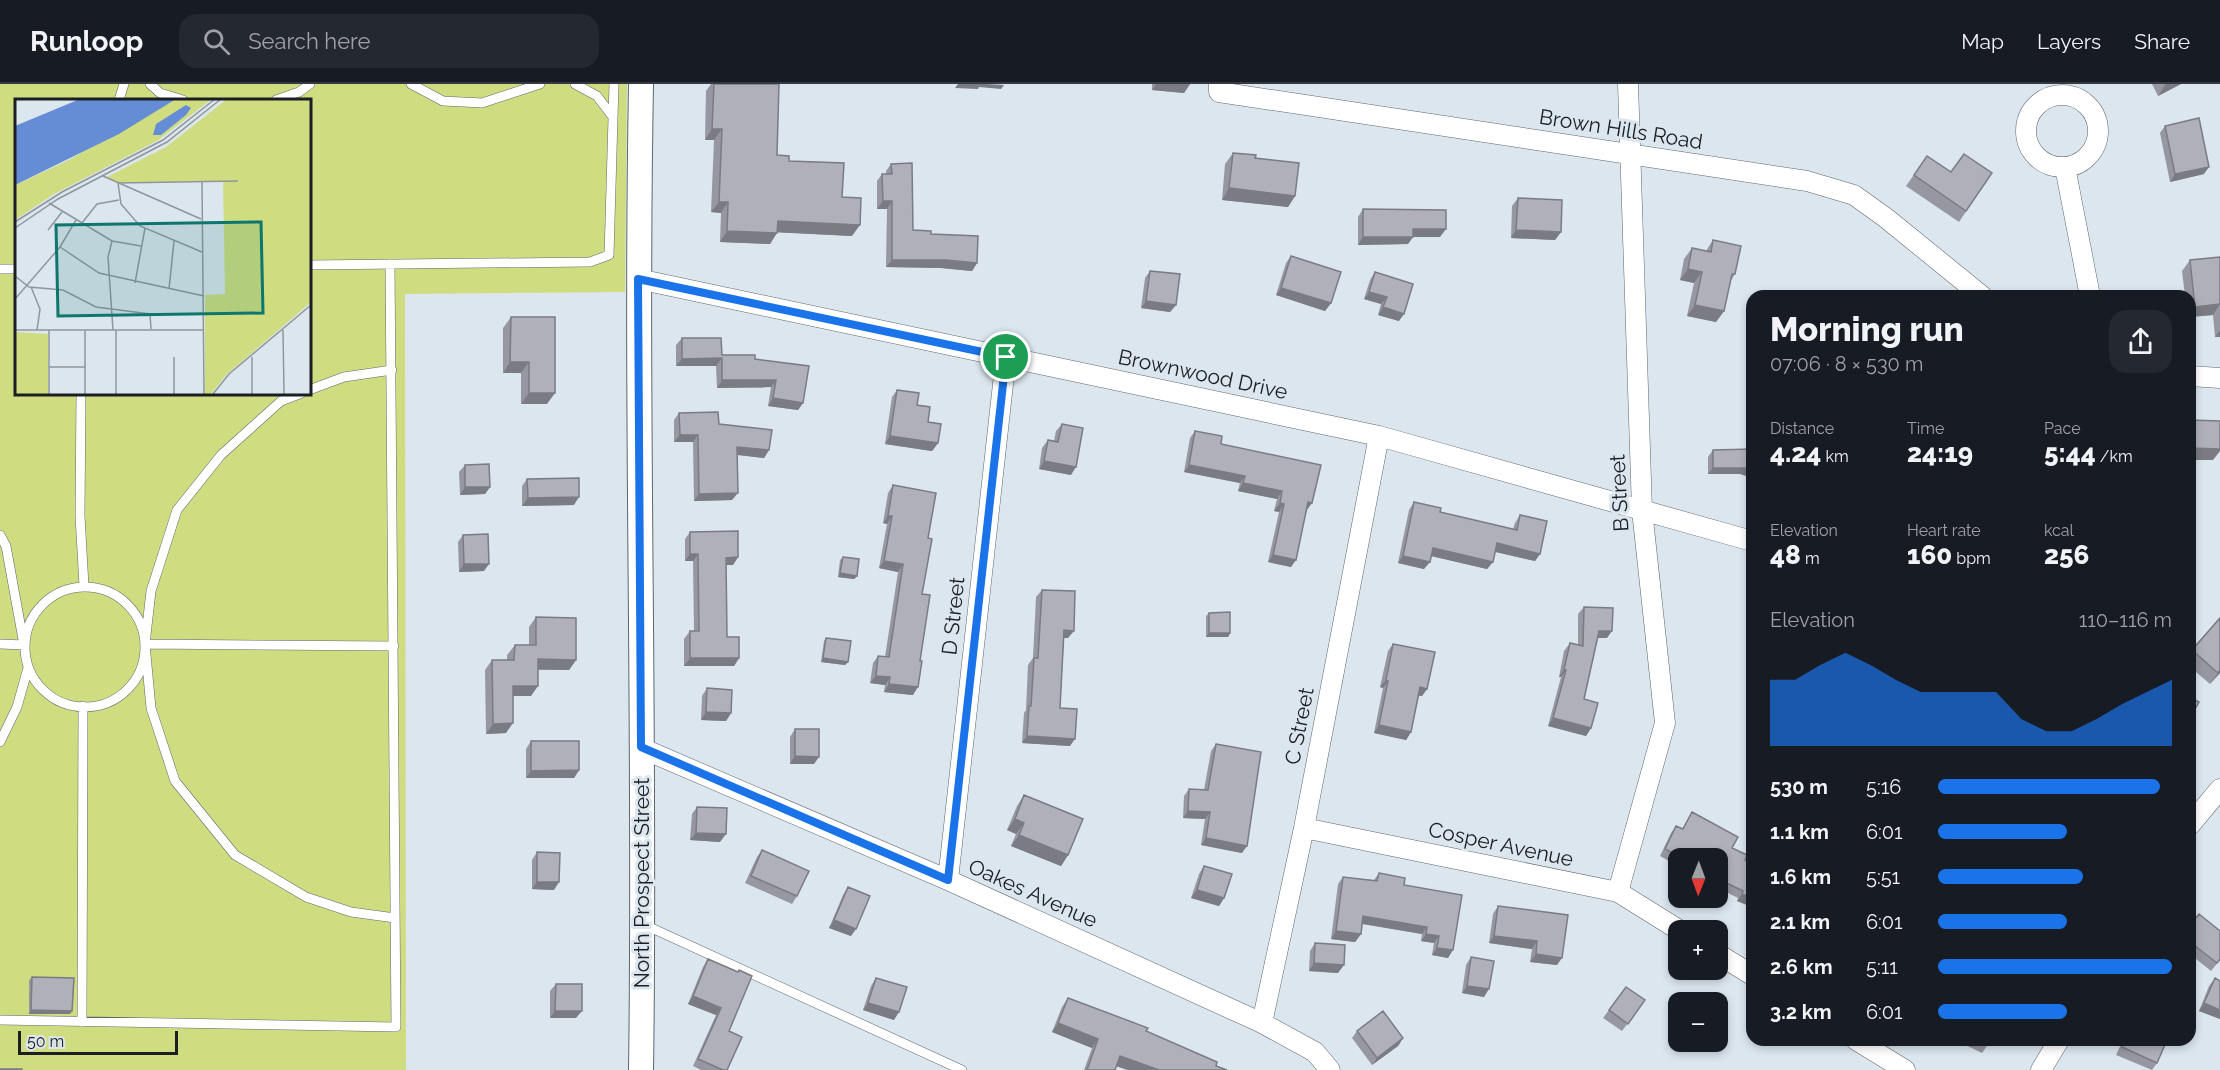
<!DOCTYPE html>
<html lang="en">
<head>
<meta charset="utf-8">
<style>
	body { margin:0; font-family:Raleway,sans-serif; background:#242831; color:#f1f3f6; height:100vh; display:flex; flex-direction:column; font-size:22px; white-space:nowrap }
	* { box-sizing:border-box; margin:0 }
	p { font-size:20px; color:#9ea1a6 }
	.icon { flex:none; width:33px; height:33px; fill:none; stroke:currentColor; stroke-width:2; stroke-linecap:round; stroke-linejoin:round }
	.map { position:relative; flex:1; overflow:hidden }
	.details { position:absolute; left:1746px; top:206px; width:450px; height:756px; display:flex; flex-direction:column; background:#171b24; border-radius:18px; box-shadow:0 3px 9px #0003 }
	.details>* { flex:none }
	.needle { width:39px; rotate:181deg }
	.tools { position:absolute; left:1668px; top:764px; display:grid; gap:12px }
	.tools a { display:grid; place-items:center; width:60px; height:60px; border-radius:12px; background:#171b24; box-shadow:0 3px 9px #0003; font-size:30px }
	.scale { position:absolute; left:18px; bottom:15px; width:160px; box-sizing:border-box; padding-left:6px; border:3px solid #1b1f22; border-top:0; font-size:16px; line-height:21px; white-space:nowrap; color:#1b1f22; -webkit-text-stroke:4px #dce6ee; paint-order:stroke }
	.pin { position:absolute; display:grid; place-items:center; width:51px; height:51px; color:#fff; margin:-26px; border:3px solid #fff; border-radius:50%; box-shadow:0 2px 6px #0007 }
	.round { display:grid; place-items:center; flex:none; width:63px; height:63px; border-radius:18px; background:#242831 }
	.summary { display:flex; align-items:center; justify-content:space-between; height:102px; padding:0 24px }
	h1 { font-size:33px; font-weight:800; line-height:45px }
	.figures { display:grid; grid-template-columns:repeat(3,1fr); gap:9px; height:102px; padding:6px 24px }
	.figures div { display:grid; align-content:center }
	.figures b { font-size:26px; font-weight:800 }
	.figures small { font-size:16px; font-weight:400 }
	.figures p { font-size:16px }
	.chart { height:168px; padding:12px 24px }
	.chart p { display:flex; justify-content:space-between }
	.chart svg { width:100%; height:108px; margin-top:6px; fill:#1a73e8; opacity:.7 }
	ul { padding:0 24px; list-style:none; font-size:20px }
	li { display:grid; grid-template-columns:96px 72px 1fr; align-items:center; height:45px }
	li i { height:15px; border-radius:8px; background:#1a73e8 }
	header { display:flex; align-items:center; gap:36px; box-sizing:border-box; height:84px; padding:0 30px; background:#171b24; border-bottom:2px solid #363941 }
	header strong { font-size:28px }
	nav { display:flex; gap:33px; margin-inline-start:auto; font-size:21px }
	.search { width:420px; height:54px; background:#242831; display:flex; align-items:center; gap:15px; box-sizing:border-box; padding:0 21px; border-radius:18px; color:#9ea1a6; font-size:22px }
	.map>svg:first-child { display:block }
	.green { fill:#cfdd80; fill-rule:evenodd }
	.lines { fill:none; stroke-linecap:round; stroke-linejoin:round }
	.service-casing { stroke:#5e676e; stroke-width:10 }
	.minor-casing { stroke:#5e676e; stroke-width:21 }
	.tertiary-casing { stroke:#5e676e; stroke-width:26 }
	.service { stroke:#fff; stroke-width:9 }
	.minor { stroke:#fff; stroke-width:20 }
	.tertiary { stroke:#fff; stroke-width:24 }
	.wall { fill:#9797a1 }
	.shaded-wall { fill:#7b7b83 }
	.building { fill:#b0b0bb; stroke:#7b7b83; stroke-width:1.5 }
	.route-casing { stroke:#fff; stroke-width:12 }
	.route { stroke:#1a73e8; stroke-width:8 }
	.labels { text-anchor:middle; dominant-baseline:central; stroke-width:6; stroke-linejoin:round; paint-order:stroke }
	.street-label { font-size:21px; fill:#1b1f22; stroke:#dce6ee }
	.inset-road { fill:none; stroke:#8f969c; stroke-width:1.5 }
	.view { fill:#0f766e; fill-opacity:0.15; stroke:#0f766e; stroke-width:3 }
	.inset-edge { fill:none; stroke:#1b1f22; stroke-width:3 }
</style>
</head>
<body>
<header>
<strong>Runloop</strong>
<div class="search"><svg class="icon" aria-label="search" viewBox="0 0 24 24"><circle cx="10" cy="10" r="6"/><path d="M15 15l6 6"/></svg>Search here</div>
<nav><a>Map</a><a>Layers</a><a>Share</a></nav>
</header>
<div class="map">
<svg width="2220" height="986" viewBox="0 0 2220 986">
	<rect width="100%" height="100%" fill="#dce6ee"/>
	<path class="green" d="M0,0H627L625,208L405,210L406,986H0ZM16,16H309V309H16Z"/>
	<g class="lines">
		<defs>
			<path id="service" d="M150,0L160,9L183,16
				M411,0L443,17L482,19L540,0
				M575,0L597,12L613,33
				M119,16L124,0
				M276,16L299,8L310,0
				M309,181L590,178L609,171L614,0
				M0,185H16
				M309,306L344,293L392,286
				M81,309L80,432L84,502
				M302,309L281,317L221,371L177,426L151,507L145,560L151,624L175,697L235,771L306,813L351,828L395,834
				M0,451L6,462L24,561L0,560
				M25 563a60 60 0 1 1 120 0a60 60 0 1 1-120 0Z
				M145,560L394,562
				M0,658L17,623L28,584
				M645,841L962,986
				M0,936L396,943L390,180
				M82,938L83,622"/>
			<path id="minor" d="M1219,0V8L1807,97L1854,111L1886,134L1982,212
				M2026 47a36 36 0 1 1 72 0a36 36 0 1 1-72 0Z
				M2065,83L2090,212
				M638,195L1379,352L1752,457
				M2190,292L2220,294
				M641,664L948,796L1262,939L1315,968L1330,986
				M2190,741L2220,705
				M1304,744L1618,808L1679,846
				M948,796L1006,273
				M1618,808L1665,639L1642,426L1628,0
				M1718,870L1752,891
				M1262,939L1304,744L1379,352
				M1856,956L1905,986
				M2041,986L2059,956"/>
			<path id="tertiary" d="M641,0C635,329 646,657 641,986"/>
		</defs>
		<use href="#service" class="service-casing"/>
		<use href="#minor" class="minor-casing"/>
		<use href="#tertiary" class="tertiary-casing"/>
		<use href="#service" class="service"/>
		<use href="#minor" class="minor"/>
		<use href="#tertiary" class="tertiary"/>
	</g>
	<path class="wall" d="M711,0H779L777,71L789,77L842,113L852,152L777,148L770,160L720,158L721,129L711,128L714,56H705L706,7Z
		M1152,0H1190L1184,9L1152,6Z
		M2152,0H2181L2158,12Z
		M2165,42L2204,90L2170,98L2160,49Z
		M1233,69L1255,74L1295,112L1288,123L1222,116L1225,80Z
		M1927,72L1951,88L1992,89L1959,138L1906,102Z
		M891,80L913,146L931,150L977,179L972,187L941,184L886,183L887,125H877V97L882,90H886V87Z
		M1518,114L1561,148L1555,156L1511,154L1512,122Z
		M1363,125L1440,153H1413L1408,160L1358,161V133Z
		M1713,156L1735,190L1730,198L1724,227L1716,238L1687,232L1694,199L1680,196L1684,175L1692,164L1706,167Z
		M1291,172L1331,219L1325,227L1276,211L1286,179Z
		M2220,173V253H2215L2213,231L2190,233V212H2185L2182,187L2190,176Z
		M1150,187L1176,221L1170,228L1141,224L1145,194Z
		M1375,188L1399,237L1378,231L1381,220L1364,215L1370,196Z
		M511,233L547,320H521V289H503V244Z
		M682,254L722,271L755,275L803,319L798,326L768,322L771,303L717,304L716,282H676V261Z
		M897,306L928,338L938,359L932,367L885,360L892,313Z
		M679,329L719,340L769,366L764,374L737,371L732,416L694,417L693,358H674V336Z
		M1062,340L1071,391L1039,385L1042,364L1048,356L1054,357L1056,347Z
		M1195,347L1221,360L1307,426L1291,483L1268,478L1279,428L1274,427L1277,415L1238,407L1240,399L1184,388L1190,354Z
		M1713,366L1740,390H1708V373Z
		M465,381L490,403L485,410L460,411L459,388Z
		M527,395L574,421L522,422V402Z
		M893,401L928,454L913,611L884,608L885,601L870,599L873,579L878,572L885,573L898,488L879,484L887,440L883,439L888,409Z
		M1414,418L1440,428L1513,445L1515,439L1520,431L1540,470L1535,477L1495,468L1493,478L1487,485L1431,472L1424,485L1398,479L1409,426Z
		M690,448L738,473L733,481H726L727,553L739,574L734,582H684V555L690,547H694L693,477H685V455Z
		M463,451L484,487L459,488L458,458Z
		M843,473L857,492L854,495L838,493L840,476Z
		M1042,506L1068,554H1064L1060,624L1070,662L1022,659L1024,629L1026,626L1028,581L1033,574L1036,513Z
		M1584,523L1607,554H1598L1584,615L1591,644L1586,652L1548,642L1561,593H1559L1564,567L1570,559L1578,561V530Z
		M1209,529L1230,549L1228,553H1206V532Z
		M536,533L576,576L569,586H538L531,612H513L506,649L486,650L485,586L492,576H507V571L515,561H529V543Z
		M2220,534V589L2210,600L2190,583V569Z
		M826,554L848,578L845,581L821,578L824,557Z
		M1393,560L1427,605L1422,612H1419L1411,648L1406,656L1374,649L1383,604L1380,603L1388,567Z
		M707,604L731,629L726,637L701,636L702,612Z
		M795,645L814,680H790V653Z
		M531,657L579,686L574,694H526V665Z
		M1752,657V671L1746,665Z
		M1216,660L1242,769L1201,761L1205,735L1183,734L1184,712L1189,705L1204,706L1211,667Z
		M1024,711L1068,771L1061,782L1011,762L1016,750L1007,746L1017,722Z
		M697,723L720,758L690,756L692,730Z
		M1692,728L1732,764L1745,776L1752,823L1737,817L1738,814L1718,804V774H1678V782L1660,772L1671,749L1676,742L1682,745Z
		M762,766L797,812L792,820L745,799L757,773Z
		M537,768L554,806L532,805V776Z
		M1204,782L1224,814L1219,822L1191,814L1199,790Z
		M1379,789L1404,801L1462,811L1448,874L1432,871L1434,859L1421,857L1422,850L1362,840L1361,850L1355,858L1331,855L1338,800L1343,793L1374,796Z
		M848,803L851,852L829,844L843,811Z
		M1498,822L1568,831L1557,881L1530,878L1532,865L1489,859L1493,830Z
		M2190,841L2220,876L2211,887L2190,870Z
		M1315,859L1338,889L1309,887L1310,867Z
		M1471,873L1484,913L1462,909L1466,881Z
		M708,875L729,947L727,986H701L693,982L716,931L688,920L703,883Z
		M32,893L72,927L70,930H29V896Z
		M876,894L894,936L863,926L871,902Z
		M2215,894L2220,897V935L2199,927L2209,902Z
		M556,900L576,934H550V907Z
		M1626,903L1645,916L1622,947L1603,934Z
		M1068,914L1128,986L1116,982L1115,986H1084L1092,964L1052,948L1062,923Z
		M1357,947L1403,954L1398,962L1372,981L1352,954Z
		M1955,956H1991L1982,969Z
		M2123,956H2167L2157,979L2152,986L2116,971Z"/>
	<path class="shaded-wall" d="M958,0H987L1004,1L1001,5L979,3L978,5L955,4Z
		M1156,0H1190L1184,9L1152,6Z
		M2166,0H2181L2158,12L2165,1Z
		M712,45H722L714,56H705Z
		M2209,83L2204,90L2170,98L2175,90Z
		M1229,104L1295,112L1288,123L1222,116Z
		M883,117H892L887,125H877Z
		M719,118H728L721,129L711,128Z
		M778,137L860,141L852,152L770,148Z
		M1413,145H1446L1440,153H1413L1408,160L1358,161L1363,153Z
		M1516,146L1561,148L1555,156L1511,154Z
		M727,147L777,149L770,160L720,158Z
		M892,176H946L977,179L972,187L941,184L886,183Z
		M1688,185L1702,188L1694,199L1680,196Z
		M1281,204L1331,219L1325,227L1276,211Z
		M1369,208L1387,213L1381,220L1364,215Z
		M1146,217L1176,221L1170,228L1141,224Z
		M2220,220L2213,231L2190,233V229L2195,223Z
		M1695,221L1724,227L1716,238L1687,232Z
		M1383,223L1404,230L1399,237L1378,231Z
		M2220,246V253H2215Z
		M722,274L716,282H676L682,275Z
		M510,278H529L521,289H503Z
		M722,296H776L771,303L717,304Z
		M529,309H555L547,320H521Z
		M773,314L803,319L798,326L768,322Z
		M680,351H698L693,358H674Z
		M890,352L938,359L932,367L885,360Z
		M737,363L769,366L764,374L731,370Z
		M2190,364L2220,365V367L2213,376H2190Z
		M1044,377L1076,383L1071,391L1039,385Z
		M1189,381L1245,392L1240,399L1184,388Z
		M1713,384H1745L1752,386V394L1740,390H1708Z
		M1243,399L1282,407L1277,415L1238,407Z
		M465,403H490L485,410L460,411Z
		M738,409L732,416L694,417L699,410Z
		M579,413L574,421L522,422L528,414Z
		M1308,418L1312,419L1307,426H1303Z
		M1280,419L1284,420L1279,428L1274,427Z
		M888,432H892L887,440L883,439Z
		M1497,459L1540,470L1535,477L1492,467Z
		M1433,464L1493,478L1487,485L1427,471Z
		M690,470H698L693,477H685Z
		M1273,471L1296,476L1291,483L1268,478Z
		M1403,472L1430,478L1424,485L1398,479Z
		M738,473L733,481H720L726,474Z
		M884,477L903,480L898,488L879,484Z
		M464,480H489L484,487L459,488Z
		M840,489L857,492L854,495L838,493Z
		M1064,546L1074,547L1068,554H1059Z
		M1599,547H1612L1607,554H1594Z
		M1209,549H1230L1228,553H1206Z
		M690,574H739L734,582H684Z
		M823,574L848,578L845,581L821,578Z
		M538,575L576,576L569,586L531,585Z
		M1564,585L1566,586L1561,593H1559Z
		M2220,586V589L2210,600L2218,589Z
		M876,592L890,593L885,601L870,599Z
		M1386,596L1388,597L1383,604L1380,603Z
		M889,600L918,603L913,611L884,608Z
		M513,602H538L531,612H506Z
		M1420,603L1427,605L1422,612L1415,611Z
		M706,628L731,629L726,637L701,636Z
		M1553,634L1591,644L1586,652L1548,642Z
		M513,639L506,649L486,650L493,640Z
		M1379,641L1411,648L1406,656L1374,649Z
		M1027,652L1075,655L1070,662L1022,659Z
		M795,672L819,673L814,680H790Z
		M579,686L574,694H526L531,687Z
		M1188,727L1210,728L1205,735L1183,734Z
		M1015,735L1024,739L1016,750L1007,746Z
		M696,749L726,750L720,758L690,756Z
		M1019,751L1068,771L1061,782L1011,762Z
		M1206,754L1247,762L1242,769L1201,761Z
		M537,798H559L554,806L532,805Z
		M1197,806L1224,814L1219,822L1191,814Z
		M1742,810L1752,814V823L1737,817Z
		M1363,832L1427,843L1422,850L1358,839Z
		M834,836L856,845L851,852L829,844Z
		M1336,847L1361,850L1355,858L1331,855Z
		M1426,850L1439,852L1434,859L1421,857Z
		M1494,852L1537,857L1532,865L1489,859Z
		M1437,864L1453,866L1448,874L1432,871Z
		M1536,870L1562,874L1557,881L1530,878Z
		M1314,879L1344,881L1338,889L1309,887Z
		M1467,902L1489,905L1484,913L1462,909Z
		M693,912L721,924L716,931L688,920Z
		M868,919L899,928L894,936L863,926Z
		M2204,919L2220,926V935L2199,927Z
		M31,926L72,927L70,930H29Z
		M555,927H582L576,934H550Z
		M1058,939L1098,955L1092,964L1052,948Z
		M1403,954L1398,962L1372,981L1377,974Z
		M1120,972L1159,986H1128L1113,981Z"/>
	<path class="building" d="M714,0H779L777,71L789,72V77L844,79L842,113L861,114L860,141L778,137L777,149L727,147L728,118H719L722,45H712Z
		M958,0H980V1Z
		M2199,34L2209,83L2175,90L2165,42Z
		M1233,69L1256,71L1255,74L1299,79L1295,112L1229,104Z
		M1964,70L1992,89L1966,127L1914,91L1927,72L1951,88Z
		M912,79L913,146L931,147V150L978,152L977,179L946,176H892V117H883L882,90H892L891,80Z
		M1518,114L1562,116L1561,148L1516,146Z
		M1363,125L1446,126V145H1413V153H1363Z
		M1713,156L1741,162L1735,190H1732L1724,227L1695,221L1702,188L1688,185L1692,164L1711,168Z
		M1291,172L1341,188L1331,219L1281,204Z
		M2220,173V220L2195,223L2190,176Z
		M1150,187L1180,190L1176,221L1146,217Z
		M1375,188L1413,200L1404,230L1383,223L1387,213L1369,208Z
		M511,233H555V309H529V278H510Z
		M682,254H721L722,271H755V275L809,282L803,319L773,314L776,296H722V274L682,275Z
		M897,306L919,309L917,321L930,323L928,338L941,340L938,359L890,352Z
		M718,328L719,340L772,346L769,366L737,363L738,409L699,410L698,351H680L679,329Z
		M2190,336L2220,337V365L2190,364Z
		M1062,340L1083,344L1076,383L1044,377L1048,356L1058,358Z
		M1195,347L1222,352L1221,360L1321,381L1312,419L1308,418L1296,476L1273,471L1284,420L1280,419L1282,407L1243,399L1245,392L1189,381Z
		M1752,365V386L1745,384H1713V366Z
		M489,380L490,403H465V381Z
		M579,394V413L528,414L527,395Z
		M893,401L936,409L928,454L932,455L922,510L930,511L920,577H922L918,603L889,600L890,593L876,592L878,572L889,573L903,480L884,477L892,432H888Z
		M1414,418L1441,424L1440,428L1517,446L1520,431L1547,437L1540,470L1497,459L1493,478L1433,464L1430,478L1403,472Z
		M738,447V473L726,474L727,553H739V574H690V547H699L698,470H690V448Z
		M488,450L489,480H464L463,451Z
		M843,473L859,475L857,492L840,489Z
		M1042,506L1075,507L1074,547L1064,546L1060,624L1077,625L1075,655L1027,652L1029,622H1031L1034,574H1038Z
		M1584,523L1613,524L1612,547H1599L1584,615L1598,619L1591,644L1553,634L1566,586L1564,585L1570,559L1583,562Z
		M1230,528V549H1209V529Z
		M536,533L576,534V576L538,575V602H513V639L493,640L492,576H514L515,561H536Z
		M2220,534V586L2218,589L2192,566Z
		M826,554L851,557L848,578L823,574Z
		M1393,560L1435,568L1427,605L1420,603L1411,648L1379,641L1388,597L1386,596Z
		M707,604L732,606L731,629L706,628Z
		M2190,613L2199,618L2190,634Z
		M795,645H819V673L795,672Z
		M531,657H579V686L531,687Z
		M1216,660L1261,668L1247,762L1206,754L1210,728L1188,727L1189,705L1208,706Z
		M1024,711L1083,735L1068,771L1019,751L1024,739L1015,735Z
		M697,723L727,724L726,750L696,749Z
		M1692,728L1738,753L1732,764L1747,771L1745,776L1752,779V814L1742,810L1743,807L1718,795V774H1683L1665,765L1676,742L1683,745Z
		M762,766L809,787L797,812L751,792Z
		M537,768L560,769L559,798H537Z
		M1204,782L1232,790L1224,814L1197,806Z
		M1379,789L1405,794L1404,801L1462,811L1453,866L1437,864L1439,852L1426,850L1427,843L1363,832L1361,850L1336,847L1343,793L1377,797Z
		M848,803L870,812L856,845L834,836Z
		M1498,822L1568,831L1562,874L1536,870L1537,857L1494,852Z
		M2199,830L2220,847V875L2217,879L2190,858V841Z
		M1315,859L1345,861L1344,881L1314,879Z
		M1471,873L1494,877L1489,905L1467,902Z
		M708,875L738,888L739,886L752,892L729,947L742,953L727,986H723L698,975L721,924L693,912Z
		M32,893L74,894L72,927L31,926Z
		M876,894L907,903L899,928L868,919Z
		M2215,894L2220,897V926L2204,919Z
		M556,900H582V927H555Z
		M1626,903L1645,916L1628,940L1609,926Z
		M1068,914L1148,944L1146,947L1217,978L1216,982L1227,986H1159L1120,972L1115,986H1087L1098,955L1058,939Z
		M1383,927L1403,954L1377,974L1357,947Z
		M2125,956H2167L2157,979L2122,963Z
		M0,985H22V986H0Z"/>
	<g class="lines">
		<defs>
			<path id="route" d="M638,195L1006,273L948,796L641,663Z"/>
		</defs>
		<use href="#route" class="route-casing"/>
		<use href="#route" class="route"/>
	</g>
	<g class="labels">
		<g class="street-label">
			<text transform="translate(1621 45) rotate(9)">Brown Hills Road</text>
			<text transform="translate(1203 290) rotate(12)">Brownwood Drive</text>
			<text transform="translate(1619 409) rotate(-93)">B Street</text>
			<text transform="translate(953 532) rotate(-84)">D Street</text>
			<text transform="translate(1299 642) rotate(-79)">C Street</text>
			<text transform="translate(1501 760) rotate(12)">Cosper Avenue</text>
			<text transform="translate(641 799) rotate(-90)">North Prospect Street</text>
			<text transform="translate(1033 809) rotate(24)">Oakes Avenue</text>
		</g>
	</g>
	<g transform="translate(15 15)">
		<rect width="296" height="296" fill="#dce6ee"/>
		<path d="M161,0H197L142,42L39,95L0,121V86L52,62ZM212,0H295V204L211,276L196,295H190V196L210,195L208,82L103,84L92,78L151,48ZM0,233L33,235V295H0Z" fill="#cfdd80"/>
		<path d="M65,0H161L104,35L0,86V27ZM171,6L176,9L171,16L146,36H138L141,25Z" fill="#658dd6"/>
		<path class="inset-road" d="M88,77L186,120M187,82L189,295M103,84L223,82M103,84L106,105L125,127L187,153M34,104L97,142L126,147M0,123L47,93L148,41L200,0M67,124L82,105L104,101M0,129L43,100L152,43L206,0M33,131L47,113M97,142L93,158L98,231M45,148L84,174L189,197M0,177L14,188L48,191L81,208L135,215L136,230M120,184L130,129M16,188L25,210L22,231M154,190L159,142M0,200L45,148L61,121M0,231H189M34,231V295M101,231V295M268,231L269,295M70,232V295M159,258V295M34,268H70M198,295L214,275L296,206M237,295V258"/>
		<path class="view" d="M246,123L248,214L43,217L41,126Z"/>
		<rect width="296" height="296" class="inset-edge"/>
	</g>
</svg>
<div class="tools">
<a><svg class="needle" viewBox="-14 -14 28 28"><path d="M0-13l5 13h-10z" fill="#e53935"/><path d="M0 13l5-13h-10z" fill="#9ea1a6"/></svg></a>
<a>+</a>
<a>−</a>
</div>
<div class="scale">50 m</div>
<div class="pin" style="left:1006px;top:273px;background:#1e9e55"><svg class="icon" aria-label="arrive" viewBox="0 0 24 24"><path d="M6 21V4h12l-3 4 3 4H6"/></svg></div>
<section class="details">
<div class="summary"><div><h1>Morning run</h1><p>07:06 · 8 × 530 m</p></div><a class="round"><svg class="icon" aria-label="share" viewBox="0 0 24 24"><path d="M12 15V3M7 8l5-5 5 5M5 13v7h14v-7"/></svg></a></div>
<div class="figures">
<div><p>Distance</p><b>4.24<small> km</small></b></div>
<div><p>Time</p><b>24:19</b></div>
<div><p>Pace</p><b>5:44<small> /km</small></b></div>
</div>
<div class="figures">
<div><p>Elevation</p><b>48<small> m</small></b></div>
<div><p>Heart rate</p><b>160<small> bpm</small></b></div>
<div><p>kcal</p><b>256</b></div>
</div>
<div class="chart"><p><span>Elevation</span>110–116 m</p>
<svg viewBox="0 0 160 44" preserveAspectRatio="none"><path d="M0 44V17L10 17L20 11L30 6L40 11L50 17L60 22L70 22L80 22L90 22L100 33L110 38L120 38L130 33L140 27L150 22L160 17V44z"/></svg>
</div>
<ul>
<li><b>530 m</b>5:16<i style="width:95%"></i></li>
<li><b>1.1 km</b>6:01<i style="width:55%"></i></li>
<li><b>1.6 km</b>5:51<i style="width:62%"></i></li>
<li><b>2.1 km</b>6:01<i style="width:55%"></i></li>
<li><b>2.6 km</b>5:11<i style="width:100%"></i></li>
<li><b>3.2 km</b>6:01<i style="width:55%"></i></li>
</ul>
</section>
</div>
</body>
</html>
